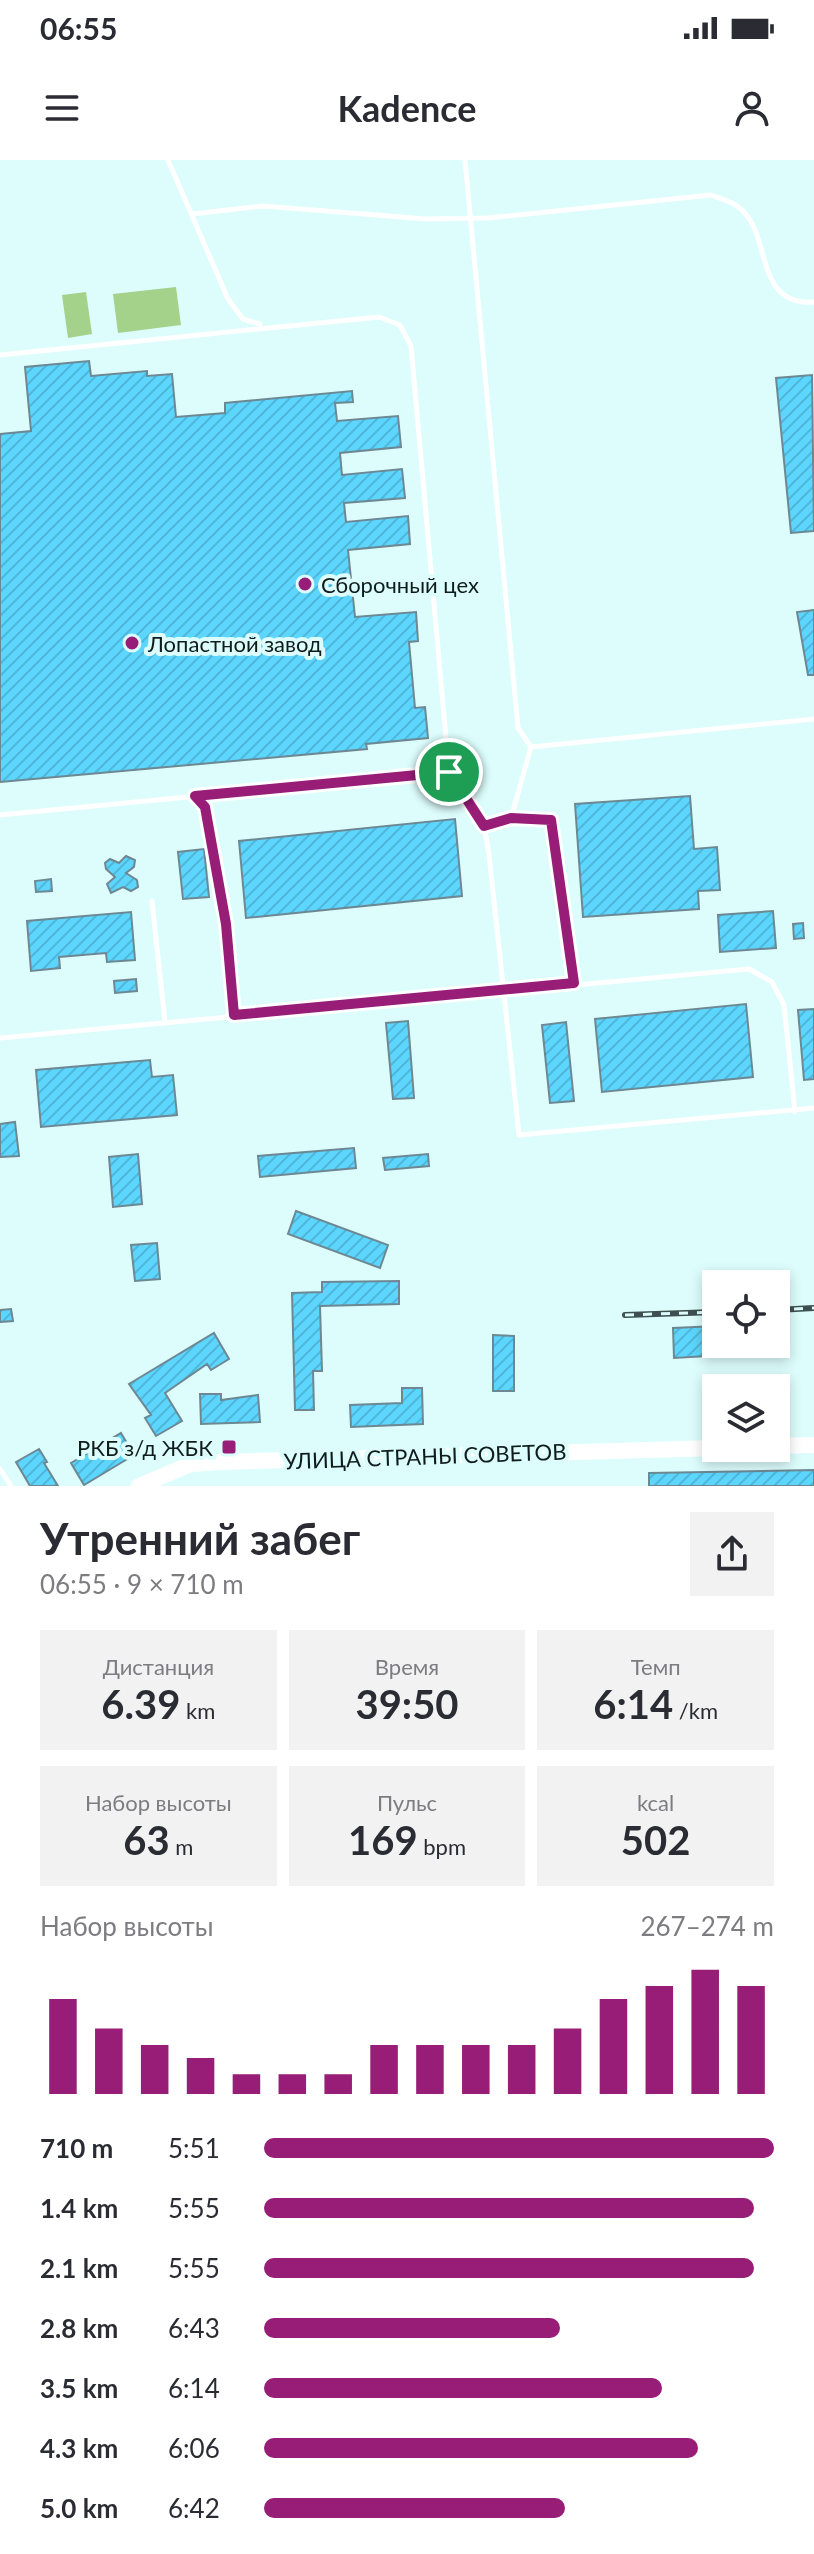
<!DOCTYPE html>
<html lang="ru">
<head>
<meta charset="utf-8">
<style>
	body { margin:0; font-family:Lato,sans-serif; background:#f2f2f3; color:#2b2b33; height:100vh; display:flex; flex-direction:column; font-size:30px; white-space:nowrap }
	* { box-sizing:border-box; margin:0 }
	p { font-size:26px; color:#7c7c81 }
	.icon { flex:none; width:44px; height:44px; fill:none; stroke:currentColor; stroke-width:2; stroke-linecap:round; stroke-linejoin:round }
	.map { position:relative; height:1326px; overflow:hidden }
	.sheet { display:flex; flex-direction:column; background:#fff; flex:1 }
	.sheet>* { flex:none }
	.fabs { position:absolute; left:702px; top:1110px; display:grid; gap:16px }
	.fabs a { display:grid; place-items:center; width:88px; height:88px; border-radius:0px; background:#fff; box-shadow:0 4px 12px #0003; font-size:40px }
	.pin { position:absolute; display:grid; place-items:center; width:68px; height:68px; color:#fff; margin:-34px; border:4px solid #fff; border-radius:50%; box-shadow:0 2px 8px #0007 }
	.round { display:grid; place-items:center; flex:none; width:84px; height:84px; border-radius:0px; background:#f2f2f3 }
	.headline { display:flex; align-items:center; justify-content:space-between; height:136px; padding:0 40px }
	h1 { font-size:44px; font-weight:700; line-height:60px }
	.figures { display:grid; grid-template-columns:repeat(3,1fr); gap:12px; height:136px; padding:8px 40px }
	.figures div { display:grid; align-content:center; border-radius:0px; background:#f2f2f3; text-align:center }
	.figures b { font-size:40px; font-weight:700 }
	.figures small { font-size:22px; font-weight:400 }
	.figures p { font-size:22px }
	.chart { height:224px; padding:16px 40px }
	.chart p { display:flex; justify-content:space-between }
	.chart svg { width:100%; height:144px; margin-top:8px; stroke:#971d77; stroke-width:6 }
	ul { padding:0 40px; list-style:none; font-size:26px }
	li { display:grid; grid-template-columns:128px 96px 1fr; align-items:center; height:60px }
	li i { height:20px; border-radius:10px; background:#971d77 }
	.status { display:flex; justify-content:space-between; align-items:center; height:56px; padding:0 40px; background:#fff; direction:ltr }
	.status svg { height:22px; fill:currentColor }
	header { display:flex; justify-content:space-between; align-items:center; height:104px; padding:0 40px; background:#fff; font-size:36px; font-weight:700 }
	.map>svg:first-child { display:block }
	.pitch { fill:#a4d28a }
	.building { fill:url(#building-hatch); stroke:#6d8892; stroke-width:2 }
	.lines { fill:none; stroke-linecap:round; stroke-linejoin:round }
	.service { stroke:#fff; stroke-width:5 }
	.secondary { stroke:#fff; stroke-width:16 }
	.rail-casing { stroke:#3e4f4f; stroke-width:6 }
	.rail { stroke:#dcfdfc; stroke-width:3; stroke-dasharray:9; stroke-linecap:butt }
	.route-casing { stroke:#fff; stroke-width:16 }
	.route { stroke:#971d77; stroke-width:10 }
	.poi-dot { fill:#971d77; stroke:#dcfdfc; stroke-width:3 }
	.labels { text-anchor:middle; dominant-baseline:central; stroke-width:8; stroke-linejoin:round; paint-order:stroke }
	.poi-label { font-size:22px; fill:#101c1c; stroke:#dcfdfc; text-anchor:start }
	.street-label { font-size:22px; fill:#101c1c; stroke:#dcfdfc }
</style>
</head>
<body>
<div class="status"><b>06:55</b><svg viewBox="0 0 49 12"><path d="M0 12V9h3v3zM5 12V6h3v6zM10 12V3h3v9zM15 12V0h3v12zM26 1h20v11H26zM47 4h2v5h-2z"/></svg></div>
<header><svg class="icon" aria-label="menu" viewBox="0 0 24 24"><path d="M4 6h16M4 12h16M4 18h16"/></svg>Kadence<svg class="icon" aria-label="person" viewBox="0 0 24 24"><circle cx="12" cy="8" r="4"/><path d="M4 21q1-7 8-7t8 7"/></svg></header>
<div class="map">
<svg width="814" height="1326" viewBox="0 0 814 1326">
	<defs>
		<pattern id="building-hatch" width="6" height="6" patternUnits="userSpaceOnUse" patternTransform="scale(2)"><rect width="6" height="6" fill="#5cd6fe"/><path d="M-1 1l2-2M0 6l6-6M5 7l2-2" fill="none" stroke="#4fb7d9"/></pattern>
	</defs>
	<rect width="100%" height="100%" fill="#dcfdfc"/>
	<path class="pitch" d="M176,127L181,165L118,173L113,134Z
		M86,132L92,174L68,178L62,135Z"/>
	<path class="building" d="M89,201L91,216L147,211V216L172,214L176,257L225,253V243L352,231L353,242L335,243L337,261L398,256L401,287L340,293L342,315L402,309L405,338L344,343L346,362L408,356L410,384L348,390L355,457L416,452L418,481L409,482L415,548L425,547L428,578L366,584L367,589L0,622V274L31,271L25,207Z
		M812,215L814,371L791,373L776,218Z
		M814,450V515H808L797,452Z
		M690,636L694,689L717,687L720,730L698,731L699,749L583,757L575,644Z
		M455,659L462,736L246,758L239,681Z
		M204,689L209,737L183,739L178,692Z
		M126,696L135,700L134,707L126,713L137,720L138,727L131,731L123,727L111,733L107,724L115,717L106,709L105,703L110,699L119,703Z
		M51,719L52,731L36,732L35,721Z
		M773,751L776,788L720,792L718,755Z
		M131,752L135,800L107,802L106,793L59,797L60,808L31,811L27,761Z
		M803,763L804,778L794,779L793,764Z
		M136,819L137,831L115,833L114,821Z
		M746,844L753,917L602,932L595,859Z
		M814,849V919L804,920L798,850Z
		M408,861L414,938L393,939L386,863Z
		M566,862L574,941L550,943L542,865Z
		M150,900L152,917L173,915L177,955L41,967L36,910Z
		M15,962L19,996L0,997V964Z
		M354,988L356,1008L260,1017L258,996Z
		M138,994L142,1044L113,1047L109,997Z
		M428,994L429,1006L385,1010L383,998Z
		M296,1051L388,1085L380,1108L288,1074Z
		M157,1083L160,1119L135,1121L131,1085Z
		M399,1121V1144L320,1146L322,1211H313L314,1250H295L292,1133L322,1132V1122Z
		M11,1149L13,1161L0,1162V1150Z
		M716,1166V1184H760V1193L674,1198L673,1168Z
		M214,1173L229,1199L211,1210L207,1204L165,1233L182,1261L156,1276L145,1258L151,1255L129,1224Z
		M493,1175L514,1176V1231H493Z
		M402,1228H422L423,1264L351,1267L350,1245L402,1243Z
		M200,1234H221V1240L258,1235L260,1262L201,1264Z
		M121,1273L134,1295L84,1325L71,1303Z
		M39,1289L47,1302L44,1303L58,1326H30L16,1302Z
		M814,1310V1326H649V1313Z"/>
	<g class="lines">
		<path class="service" d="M168,0L228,139L243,159L260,164
			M465,0L518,568L531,587L511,658L484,666
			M192,54L263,46L426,59L488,58L711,35C722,39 736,43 744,52C771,81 756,146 814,142
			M0,195L379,157L400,165L411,186L449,612L484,666L489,694L519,975L814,948
			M531,587L814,559
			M196,637L205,647L226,764L234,855
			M0,655L449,612
			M511,658L551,660L574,823
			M152,741L165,862
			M0,878L749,809L772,822L784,845L795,952
			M0,1309L11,1326"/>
		<path class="secondary" d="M776,1286L814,1285
			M139,1326L191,1304L222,1302L716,1288"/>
		<defs>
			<path id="rail" d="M776,1150L814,1148
				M625,1155L716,1152"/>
		</defs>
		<use href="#rail" class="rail-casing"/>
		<use href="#rail" class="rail"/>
	</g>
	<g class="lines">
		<defs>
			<path id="route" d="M449,612L484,666L511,658L551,660L574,823L234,855L226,764L205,647L195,636Z"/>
		</defs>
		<use href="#route" class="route-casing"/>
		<use href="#route" class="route"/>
	</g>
	<g class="poi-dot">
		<circle cx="305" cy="424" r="8"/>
		<circle cx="132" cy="483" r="8"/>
		<rect x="221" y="1279" width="16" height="16" rx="4"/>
	</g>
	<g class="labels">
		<g class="poi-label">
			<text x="321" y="424">Сборочный цех</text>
			<text x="148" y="483">Лопастной завод</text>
			<text x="213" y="1287" text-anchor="end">РКБ з/д ЖБК</text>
		</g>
		<g class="street-label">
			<text transform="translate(425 1296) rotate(-2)">УЛИЦА СТРАНЫ СОВЕТОВ</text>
		</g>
	</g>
</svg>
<div class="fabs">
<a><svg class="icon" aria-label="locate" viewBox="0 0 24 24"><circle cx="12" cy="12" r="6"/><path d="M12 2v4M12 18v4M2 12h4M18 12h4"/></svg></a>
<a><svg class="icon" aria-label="layers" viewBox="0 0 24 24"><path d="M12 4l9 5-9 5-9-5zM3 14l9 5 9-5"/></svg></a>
</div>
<div class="pin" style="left:449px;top:612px;background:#1e9e55"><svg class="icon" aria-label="arrive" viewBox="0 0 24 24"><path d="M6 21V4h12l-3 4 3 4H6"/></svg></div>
</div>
<section class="sheet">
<div class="headline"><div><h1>Утренний забег</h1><p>06:55 · 9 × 710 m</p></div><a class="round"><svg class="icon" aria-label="share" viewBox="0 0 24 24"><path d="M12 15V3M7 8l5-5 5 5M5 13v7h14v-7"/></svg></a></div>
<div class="figures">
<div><p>Дистанция</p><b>6.39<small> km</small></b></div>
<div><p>Время</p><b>39:50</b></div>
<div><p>Темп</p><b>6:14<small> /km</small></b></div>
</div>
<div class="figures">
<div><p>Набор высоты</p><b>63<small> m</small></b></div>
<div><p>Пульс</p><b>169<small> bpm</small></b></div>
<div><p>kcal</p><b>502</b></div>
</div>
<div class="chart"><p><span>Набор высоты</span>267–274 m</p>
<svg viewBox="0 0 160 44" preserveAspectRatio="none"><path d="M5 44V15M15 44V24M25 44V29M35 44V33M45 44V38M55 44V38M65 44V38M75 44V29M85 44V29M95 44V29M105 44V29M115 44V24M125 44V15M135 44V11M145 44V6M155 44V11"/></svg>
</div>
<ul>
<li><b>710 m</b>5:51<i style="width:100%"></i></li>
<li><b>1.4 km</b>5:55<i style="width:96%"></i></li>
<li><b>2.1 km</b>5:55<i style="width:96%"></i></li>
<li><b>2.8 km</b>6:43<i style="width:58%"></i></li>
<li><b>3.5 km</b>6:14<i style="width:78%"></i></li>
<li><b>4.3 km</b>6:06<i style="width:85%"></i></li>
<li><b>5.0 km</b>6:42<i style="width:59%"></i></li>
</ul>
</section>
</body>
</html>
